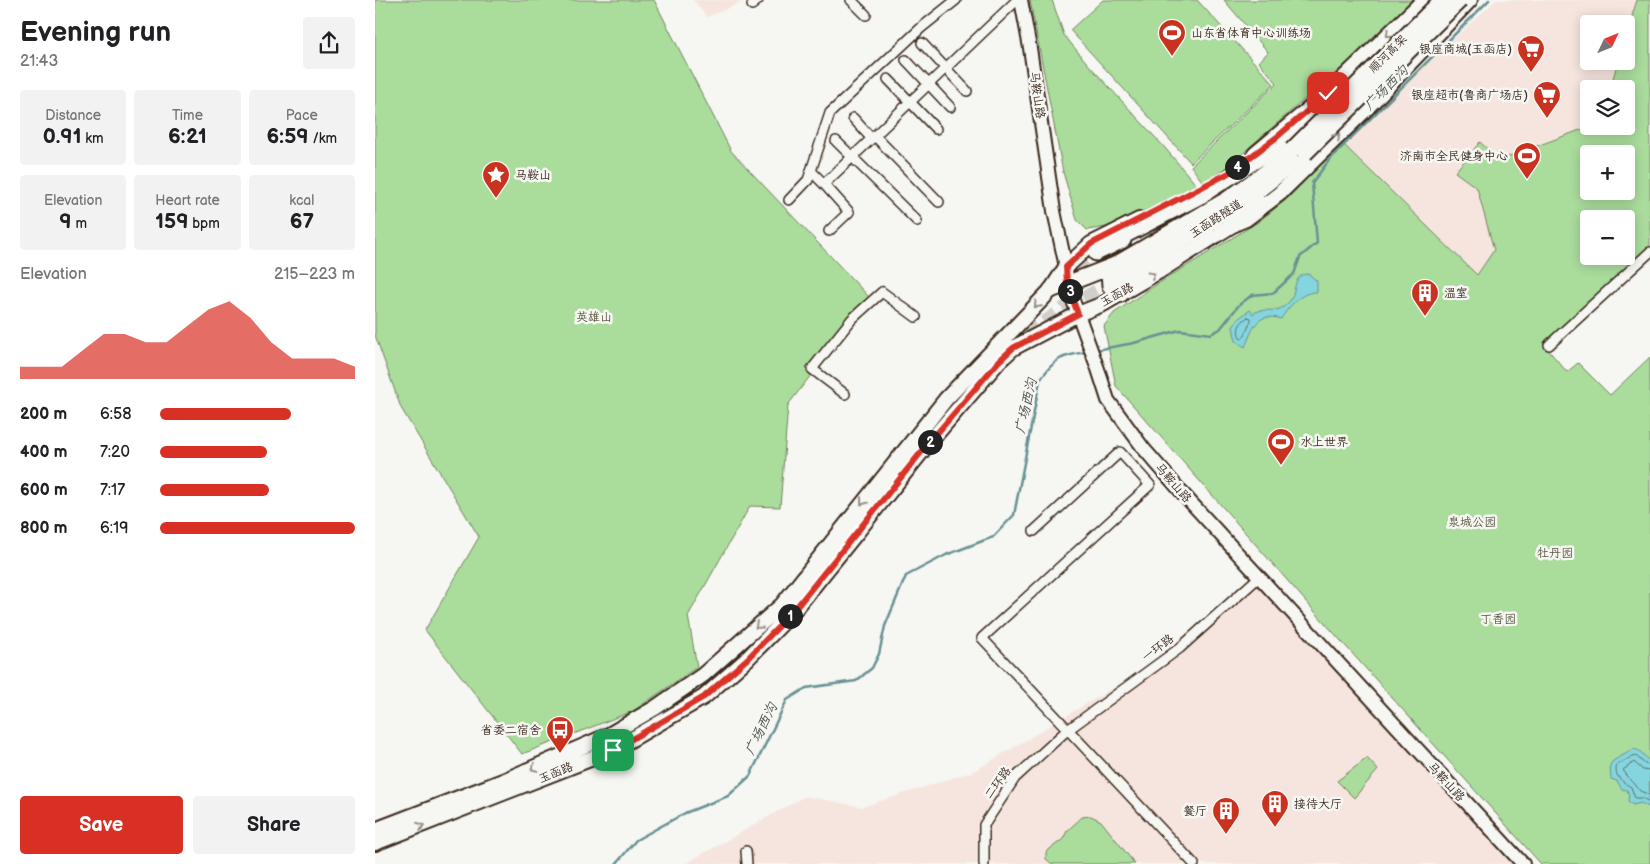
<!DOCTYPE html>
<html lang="en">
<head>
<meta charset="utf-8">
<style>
	body { margin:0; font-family:"Balsamiq Sans","LXGW WenKai TC",sans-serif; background:#f2f2f2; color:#202124; height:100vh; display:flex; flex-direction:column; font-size:19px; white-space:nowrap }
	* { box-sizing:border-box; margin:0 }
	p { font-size:16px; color:#757577 }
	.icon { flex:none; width:28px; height:28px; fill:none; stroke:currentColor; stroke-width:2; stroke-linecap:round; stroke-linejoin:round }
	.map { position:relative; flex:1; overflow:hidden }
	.details { display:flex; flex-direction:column; background:#fff; width:375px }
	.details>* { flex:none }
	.needle { width:32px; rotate:47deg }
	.buttons { position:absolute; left:1205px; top:15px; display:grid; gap:10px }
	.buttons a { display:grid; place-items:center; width:55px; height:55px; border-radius:5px; background:#fff; box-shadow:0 2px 12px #0003; font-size:25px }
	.pin { position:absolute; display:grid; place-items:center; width:42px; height:42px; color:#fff; margin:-21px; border-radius:10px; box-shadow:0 2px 8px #0006 }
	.km { position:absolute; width:25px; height:25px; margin:-12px; border-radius:50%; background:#222; color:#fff; font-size:14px; line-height:25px; text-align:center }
	.round { display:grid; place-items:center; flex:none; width:52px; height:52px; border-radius:5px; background:#f2f2f2 }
	.headline { display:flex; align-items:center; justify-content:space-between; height:85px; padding:0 20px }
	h1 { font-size:28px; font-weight:700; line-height:38px }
	.figures { display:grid; grid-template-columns:repeat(3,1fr); gap:8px; height:85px; padding:5px 20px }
	.figures div { display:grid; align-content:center; border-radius:5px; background:#f2f2f2; text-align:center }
	.figures b { font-size:21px; font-weight:700 }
	.figures small { font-size:14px; font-weight:400 }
	.figures p { font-size:14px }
	.chart { height:140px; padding:10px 20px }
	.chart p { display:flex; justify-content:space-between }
	.chart svg { width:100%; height:90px; margin-top:5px; fill:#d93025; opacity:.7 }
	.primary-button { display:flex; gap:10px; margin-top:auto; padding:10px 20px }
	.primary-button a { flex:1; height:58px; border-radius:5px; background:#d93025; color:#fff; font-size:20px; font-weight:700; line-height:58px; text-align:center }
	.primary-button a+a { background:#f2f2f2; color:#202124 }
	ul { padding:0 20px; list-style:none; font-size:16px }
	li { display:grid; grid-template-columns:80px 60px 1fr; align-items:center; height:38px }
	li i { height:12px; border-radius:6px; background:#d93025 }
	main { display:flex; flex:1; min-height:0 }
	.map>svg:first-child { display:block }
	.built { fill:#f6e5de }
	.green { fill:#aadc9c; stroke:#72835d; fill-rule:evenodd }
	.water { fill:#85d5df; stroke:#679192 }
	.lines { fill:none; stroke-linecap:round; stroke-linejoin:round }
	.shore { stroke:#596e6b; stroke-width:1 }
	.stream { stroke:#679192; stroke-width:2.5 }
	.trunk-tunnel { stroke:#d1cdc8; stroke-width:15; stroke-dasharray:15 8; stroke-linecap:butt }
	.minor-casing { stroke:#3b2a1e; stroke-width:12 }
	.secondary-casing { stroke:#3b2a1e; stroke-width:16 }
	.primary-casing { stroke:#3b2a1e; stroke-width:18 }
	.trunk-casing { stroke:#3b2a1e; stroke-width:19 }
	.minor { stroke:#f6f6f2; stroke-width:9 }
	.secondary { stroke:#f6f6f2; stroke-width:12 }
	.primary { stroke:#f6f6f2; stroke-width:14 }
	.trunk { stroke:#f6f6f2; stroke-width:15 }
	.trunk-bridge-casing { stroke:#3b2a1e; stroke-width:19; stroke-linecap:butt }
	.trunk-bridge { stroke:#f6f6f2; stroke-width:15 }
	.oneway { stroke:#989088 }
	.route-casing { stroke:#fff; stroke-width:10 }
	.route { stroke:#d93025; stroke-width:6 }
	.labels { text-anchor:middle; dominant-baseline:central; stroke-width:5; stroke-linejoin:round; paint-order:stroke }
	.poi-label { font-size:12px; fill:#3b2a1e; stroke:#f6f6f2; text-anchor:start }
	.street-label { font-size:12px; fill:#3b2a1e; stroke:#f6f6f2 }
	.park-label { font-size:12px; fill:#57563e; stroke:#f6f6f2 }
	.water-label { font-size:14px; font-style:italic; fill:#4e554e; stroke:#f6f6f2 }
</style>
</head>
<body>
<main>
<section class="details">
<div class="headline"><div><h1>Evening run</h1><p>21:43</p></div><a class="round"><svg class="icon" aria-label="share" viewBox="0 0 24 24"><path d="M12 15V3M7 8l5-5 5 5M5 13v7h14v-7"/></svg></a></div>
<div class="figures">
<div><p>Distance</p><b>0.91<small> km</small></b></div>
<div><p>Time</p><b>6:21</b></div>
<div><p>Pace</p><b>6:59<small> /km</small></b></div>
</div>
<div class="figures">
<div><p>Elevation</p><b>9<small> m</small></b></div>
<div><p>Heart rate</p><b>159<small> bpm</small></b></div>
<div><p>kcal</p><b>67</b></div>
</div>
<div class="chart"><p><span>Elevation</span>215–223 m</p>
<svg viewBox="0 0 160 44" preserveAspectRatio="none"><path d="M0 44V38L10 38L20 38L30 30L40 22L50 22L60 26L70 26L80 18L90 10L100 6L110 14L120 26L130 34L140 34L150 34L160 38V44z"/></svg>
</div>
<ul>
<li><b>200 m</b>6:58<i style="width:67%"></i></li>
<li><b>400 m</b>7:20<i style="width:55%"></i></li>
<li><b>600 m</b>7:17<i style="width:56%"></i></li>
<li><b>800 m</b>6:19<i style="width:100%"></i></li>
</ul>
<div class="primary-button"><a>Save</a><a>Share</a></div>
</section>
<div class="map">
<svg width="1275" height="864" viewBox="0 0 1275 864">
	<rect width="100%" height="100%" fill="#f6f6f2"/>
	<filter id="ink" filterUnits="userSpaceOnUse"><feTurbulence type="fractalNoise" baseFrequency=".02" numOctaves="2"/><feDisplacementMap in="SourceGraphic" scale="10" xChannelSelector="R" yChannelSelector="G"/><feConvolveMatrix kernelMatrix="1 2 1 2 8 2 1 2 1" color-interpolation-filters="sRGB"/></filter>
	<g filter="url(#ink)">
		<path class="built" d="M318,0H372L332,17Z
			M1121,0H1262L1251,35V24H1214V61H1243L1235,89H1214V126H1216L1124,160L1080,172L1102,188L1119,250L1102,275L966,142Z
			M880,581L1147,864H310L430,796L487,807L599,771L756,677Z"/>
		<path class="green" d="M0,0H279L356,151L495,298L413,405L405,507L375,506L313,616L322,667L258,711L147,754L50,630L104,537L26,408L0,335Z
			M655,0H677L689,35L712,63L790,148L824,188L732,227L712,230L702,220L688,172Z
			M728,0H822L899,84L816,163L695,30Z
			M849,0H1042L945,94L940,90L834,183L829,184L816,166L902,83L884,62L893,52Z
			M1262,0H1275V247L1169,345L1192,372L1203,363L1235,395L1275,357V864H1166L941,613L741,386L729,326L739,313L776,288L883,222L913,198L966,142L1102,275L1119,250L1102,188L1080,172L1105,142L1124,160L1216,126H1251V89H1235L1243,61H1251V35ZM1214,154H1251V191H1214ZM1214,219H1251V256H1214Z
			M992,758L1003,770L979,798L962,781Z
			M716,816L726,821L760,864H677L671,859V852L688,839L692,831L707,817Z"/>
		<path class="water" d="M931,274L935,275L942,281V292C927,291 913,307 906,319C881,311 878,329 870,347L861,341L858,327L864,318L875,310L878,314C889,305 900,317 914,302C922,293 917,276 931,274Z
			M1259,749C1266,750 1270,757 1275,762L1274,807L1266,803L1258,805L1253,801L1254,795L1252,790L1247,789L1242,781L1236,779L1235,765L1238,761Z"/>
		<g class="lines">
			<path class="shore" d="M873,317L876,318V321L869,337L866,339C860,330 865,322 873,317Z
				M1275,765L1270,764L1260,755L1242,765C1238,775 1247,782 1256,787L1260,798H1267L1275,802
				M1275,771L1268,770L1259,762L1248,770C1253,778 1260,783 1265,791L1275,795"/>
			<path class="stream" d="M721,350L759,343L805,330L836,334L845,329L864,305L877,295L898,293L919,274L925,257L942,243L937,183L955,159L1114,0
				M241,864L261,840L310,813L353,796L375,776L412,700L431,688L481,681L497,668L504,654L510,626L531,576L571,555L618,537L639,515L665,380C680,358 686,356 711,352"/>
			<path class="trunk-tunnel" d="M683,287L721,253
				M651,337L689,309L746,279
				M289,714L325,690L397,626"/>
			<defs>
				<path id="minor" d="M476,0L491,15
					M377,5L383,0
					M547,43L592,91
					M531,60L575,107
					M513,79L561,129
					M478,118L497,139
					M500,136L564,202
					M461,141L542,221
					M436,171L449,184L642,0
					M449,184L474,212L454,231
					M414,200L433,180L455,113L546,28L581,0
					M1174,345L1275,252
					M470,394L437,369L477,319L507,292L541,317
					M659,531L745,452L775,485L607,638L819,864
					M371,851L372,864
					M609,864V825L640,778L690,732L805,648L884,577"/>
				<path id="secondary" d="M646,0L655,48L679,211L691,267L692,284L723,369L733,400L769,449L809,495L1148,864"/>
				<path id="primary" d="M880,154L953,93L1049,0
					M0,830L128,781L232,736L280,708L328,675L407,605L571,399L676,290L691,267L716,244L764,220
					M0,843L238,750L329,697L372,659L416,614L552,445L624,361L638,348L703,314L728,304L783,272L859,224L871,219L904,194L988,112L1095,0"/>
				<path id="trunk" d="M859,224L862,220L883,202
					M739,244L752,234L827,195L914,139L930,125L941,111L943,102
					M721,253L748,240
					M740,265L734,272L735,286L741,291L746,294
					M746,279L875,197L930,153
					M676,290L740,265L853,199L890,173L917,150"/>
			</defs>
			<use href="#minor" class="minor-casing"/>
			<use href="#secondary" class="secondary-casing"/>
			<use href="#primary" class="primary-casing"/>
			<use href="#trunk" class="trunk-casing"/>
			<use href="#minor" class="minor"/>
			<use href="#secondary" class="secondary"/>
			<use href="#primary" class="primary"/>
			<use href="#trunk" class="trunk"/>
			<defs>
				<path id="trunk-bridge" d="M917,150L1067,0
					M930,153L1085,0"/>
			</defs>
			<use href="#trunk-bridge" class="trunk-bridge-casing"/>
			<use href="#trunk-bridge" class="trunk-bridge"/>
		</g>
		<defs><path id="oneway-chevron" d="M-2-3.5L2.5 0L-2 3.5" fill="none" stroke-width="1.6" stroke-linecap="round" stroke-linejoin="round" transform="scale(1.25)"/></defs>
		<g class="oneway">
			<use href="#oneway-chevron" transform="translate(1014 34) rotate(136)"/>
			<use href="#oneway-chevron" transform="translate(962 137) rotate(-44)"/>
			<use href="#oneway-chevron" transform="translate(777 275) rotate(-31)"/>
			<use href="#oneway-chevron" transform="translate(662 305) rotate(134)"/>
			<use href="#oneway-chevron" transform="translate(488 502) rotate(128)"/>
			<use href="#oneway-chevron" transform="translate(383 626) rotate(138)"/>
			<use href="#oneway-chevron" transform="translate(159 768) rotate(156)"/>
			<use href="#oneway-chevron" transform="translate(46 826) rotate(-21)"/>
		</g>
	</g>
	<g class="lines" filter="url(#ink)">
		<defs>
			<path id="route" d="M238,750L329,697L372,659L416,614L552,445L624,361L638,348L703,314L692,284L691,267L716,244L854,173L902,137L953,93"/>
		</defs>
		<use href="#route" class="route-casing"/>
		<use href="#route" class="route"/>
	</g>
	<defs>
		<symbol id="stadium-pin" viewBox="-11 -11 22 30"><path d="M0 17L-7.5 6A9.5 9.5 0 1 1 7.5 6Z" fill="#c8321e" stroke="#f6f6f2"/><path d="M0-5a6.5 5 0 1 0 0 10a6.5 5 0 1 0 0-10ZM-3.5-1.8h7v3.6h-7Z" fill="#fff"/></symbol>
		<symbol id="supermarket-pin" viewBox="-11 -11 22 30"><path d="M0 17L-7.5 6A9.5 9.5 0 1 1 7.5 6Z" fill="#c8321e" stroke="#f6f6f2"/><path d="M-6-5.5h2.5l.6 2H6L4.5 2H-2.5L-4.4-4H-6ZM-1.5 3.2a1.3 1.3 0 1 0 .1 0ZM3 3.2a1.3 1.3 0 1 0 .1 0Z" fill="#fff"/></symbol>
		<symbol id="sight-pin" viewBox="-11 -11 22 30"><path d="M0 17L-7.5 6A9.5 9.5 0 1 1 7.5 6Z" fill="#c8321e" stroke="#f6f6f2"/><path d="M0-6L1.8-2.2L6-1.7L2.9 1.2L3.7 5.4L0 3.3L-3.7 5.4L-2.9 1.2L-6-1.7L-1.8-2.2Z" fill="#fff"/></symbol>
		<symbol id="building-pin" viewBox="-11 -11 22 30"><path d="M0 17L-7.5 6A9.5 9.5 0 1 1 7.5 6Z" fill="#c8321e" stroke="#f6f6f2"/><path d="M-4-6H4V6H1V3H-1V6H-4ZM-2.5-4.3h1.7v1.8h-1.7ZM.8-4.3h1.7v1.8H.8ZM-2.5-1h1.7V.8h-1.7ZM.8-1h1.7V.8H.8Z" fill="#fff"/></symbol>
		<symbol id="bus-pin" viewBox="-11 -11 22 30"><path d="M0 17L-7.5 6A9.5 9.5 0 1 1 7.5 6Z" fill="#c8321e" stroke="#f6f6f2"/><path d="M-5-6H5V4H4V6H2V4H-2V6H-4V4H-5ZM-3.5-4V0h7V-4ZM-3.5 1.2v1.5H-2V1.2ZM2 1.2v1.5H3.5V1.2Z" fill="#fff"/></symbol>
	</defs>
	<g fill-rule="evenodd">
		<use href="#stadium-pin" x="781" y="17" width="32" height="43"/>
		<use href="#supermarket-pin" x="1140" y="33" width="32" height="43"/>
		<use href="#supermarket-pin" x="1156" y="79" width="32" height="43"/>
		<use href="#stadium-pin" x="1136" y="140" width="32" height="43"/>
		<use href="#sight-pin" x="105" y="159" width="32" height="43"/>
		<use href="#building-pin" x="1034" y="277" width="32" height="43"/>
		<use href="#stadium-pin" x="890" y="426" width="32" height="43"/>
		<use href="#bus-pin" x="169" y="714" width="32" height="43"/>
		<use href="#building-pin" x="884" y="788" width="32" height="43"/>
		<use href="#building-pin" x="835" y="795" width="32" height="43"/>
	</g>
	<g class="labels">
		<g class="poi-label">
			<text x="816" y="33">山东省体育中心训练场</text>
			<text x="1137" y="49" text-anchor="end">银座商城(玉函店)</text>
			<text x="1153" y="95" text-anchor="end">银座超市(鲁商广场店)</text>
			<text x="1133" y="156" text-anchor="end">济南市全民健身中心</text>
			<text x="140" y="175">马鞍山</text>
			<text x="1069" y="293">温室</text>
			<text x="925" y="442">水上世界</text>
			<text x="166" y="730" text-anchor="end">省委二宿舍</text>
			<text x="919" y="804">接待大厅</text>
			<text x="832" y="811" text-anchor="end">餐厅</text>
		</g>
		<g class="street-label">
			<text transform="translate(1013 54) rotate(-45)">顺河高架</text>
			<text transform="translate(662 95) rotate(82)">马鞍山路</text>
			<text transform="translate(841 219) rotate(-33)">玉函路隧道</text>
			<text transform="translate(742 295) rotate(-29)">玉函路</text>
			<text transform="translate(798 483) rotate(49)">马鞍山路</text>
			<text transform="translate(783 648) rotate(-37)">一环路</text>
			<text transform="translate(181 773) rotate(-22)">玉函路</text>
			<text transform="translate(1071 782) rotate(47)">马鞍山路</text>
			<text transform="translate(623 783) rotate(-54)">二环路</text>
		</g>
		<g class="park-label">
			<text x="219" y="317">英雄山</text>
			<text x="1097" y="522">泉城公园</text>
			<text x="1180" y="553">牡丹园</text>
			<text x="1123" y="619">丁香园</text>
		</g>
		<g class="water-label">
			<text transform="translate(1011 88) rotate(-45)">广场西沟</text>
			<text transform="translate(651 406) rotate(-77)">广场西沟</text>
			<text transform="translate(386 729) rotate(-64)">广场西沟</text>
		</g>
	</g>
</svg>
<div class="buttons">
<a><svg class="needle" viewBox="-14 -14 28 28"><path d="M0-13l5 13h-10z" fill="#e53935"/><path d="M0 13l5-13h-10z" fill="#757577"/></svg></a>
<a><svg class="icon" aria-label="layers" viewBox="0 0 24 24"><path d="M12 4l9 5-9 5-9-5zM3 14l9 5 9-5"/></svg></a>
<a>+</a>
<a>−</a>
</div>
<div class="pin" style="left:238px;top:750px;background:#1e9e55"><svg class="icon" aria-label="arrive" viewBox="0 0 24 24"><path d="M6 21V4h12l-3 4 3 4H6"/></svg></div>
<div class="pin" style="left:953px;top:93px;background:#d93025"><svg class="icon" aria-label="check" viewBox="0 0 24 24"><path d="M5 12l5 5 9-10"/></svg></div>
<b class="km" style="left:415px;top:616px">1</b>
<b class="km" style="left:555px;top:442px">2</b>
<b class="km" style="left:695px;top:291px">3</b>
<b class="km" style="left:862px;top:167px">4</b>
</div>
</main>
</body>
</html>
